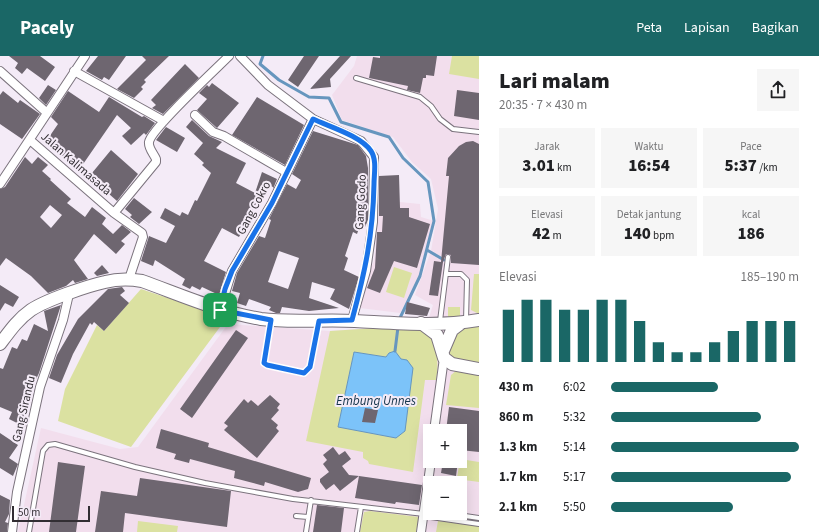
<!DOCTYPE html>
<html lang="id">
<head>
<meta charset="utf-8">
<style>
	body { margin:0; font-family:"Source Sans 3",sans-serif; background:#f6f6f6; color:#202124; height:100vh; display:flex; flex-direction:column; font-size:15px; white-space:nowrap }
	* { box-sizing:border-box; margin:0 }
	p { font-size:13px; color:#757577 }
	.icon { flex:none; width:22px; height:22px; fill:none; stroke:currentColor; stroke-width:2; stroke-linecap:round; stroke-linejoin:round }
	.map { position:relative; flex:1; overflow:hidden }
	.details { display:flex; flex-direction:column; background:#fff; width:340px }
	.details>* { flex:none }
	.fabs { position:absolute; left:423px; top:368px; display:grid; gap:8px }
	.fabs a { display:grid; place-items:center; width:44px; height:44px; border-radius:0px; background:#fff; box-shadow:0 4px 16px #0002; font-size:20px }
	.scale { position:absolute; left:12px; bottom:10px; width:78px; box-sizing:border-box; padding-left:4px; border:2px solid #322e33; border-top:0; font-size:11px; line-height:14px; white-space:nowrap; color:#322e33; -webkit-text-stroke:3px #f4ebf7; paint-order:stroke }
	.pin { position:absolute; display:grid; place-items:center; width:34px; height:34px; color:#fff; margin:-17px; border-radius:8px; box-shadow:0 2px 6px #0006 }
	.round { display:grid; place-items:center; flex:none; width:42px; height:42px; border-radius:0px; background:#f6f6f6 }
	.summary { display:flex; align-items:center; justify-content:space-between; height:68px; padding:0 20px }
	h1 { font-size:22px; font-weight:800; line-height:30px }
	.figures { display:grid; grid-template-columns:repeat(3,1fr); gap:6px; height:68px; padding:4px 20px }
	.figures div { display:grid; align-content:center; border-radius:0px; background:#f6f6f6; text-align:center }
	.figures b { font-size:17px; font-weight:800 }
	.figures small { font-size:11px; font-weight:400 }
	.figures p { font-size:11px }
	.chart { height:112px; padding:8px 20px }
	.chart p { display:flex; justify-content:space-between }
	.chart svg { width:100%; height:72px; margin-top:4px; stroke:#1a6766; stroke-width:6 }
	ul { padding:0 20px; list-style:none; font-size:13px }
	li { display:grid; grid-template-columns:64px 48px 1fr; align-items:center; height:30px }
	li i { height:10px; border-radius:5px; background:#1a6766 }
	header { display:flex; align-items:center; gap:24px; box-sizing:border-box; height:56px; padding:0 20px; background:#1a6766; color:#fff }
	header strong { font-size:19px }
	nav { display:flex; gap:22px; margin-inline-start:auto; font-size:14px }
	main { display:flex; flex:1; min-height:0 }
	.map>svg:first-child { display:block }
	.education { fill:#f2deed; fill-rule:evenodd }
	.green { fill:#dbe1a1; fill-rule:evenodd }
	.water { fill:#7cc3f9; stroke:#6696be }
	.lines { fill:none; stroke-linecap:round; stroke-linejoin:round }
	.stream { stroke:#6696be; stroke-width:3 }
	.building { fill:#6e6670; fill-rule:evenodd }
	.lane-casing { stroke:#7b737d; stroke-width:6 }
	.street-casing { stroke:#7b737d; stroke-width:10 }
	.secondary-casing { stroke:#7b737d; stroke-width:14 }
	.lane { stroke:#fff; stroke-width:4 }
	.street { stroke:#fff; stroke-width:8 }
	.secondary { stroke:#fff; stroke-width:12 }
	.route-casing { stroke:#fff; stroke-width:8 }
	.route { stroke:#1a73e8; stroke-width:5 }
	.labels { text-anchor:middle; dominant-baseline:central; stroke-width:4; stroke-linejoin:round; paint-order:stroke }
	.street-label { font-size:12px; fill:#322e33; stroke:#f4ebf7 }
	.water-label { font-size:13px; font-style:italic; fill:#17364c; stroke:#f4ebf7 }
</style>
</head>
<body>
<header>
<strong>Pacely</strong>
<nav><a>Peta</a><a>Lapisan</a><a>Bagikan</a></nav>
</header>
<main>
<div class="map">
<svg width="479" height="476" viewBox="0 0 479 476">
	<rect width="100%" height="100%" fill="#f4ebf7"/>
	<path class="education" d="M357,0H479V476H18L41,372L120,393L138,391L228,268L330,275L376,272L425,274L433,249L415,239L431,195L438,153L431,123L412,106L393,81L342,64L332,39L354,10ZM430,375H460V405H430ZM430,427H460V457H430Z
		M380,144L420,148L421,161L434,165L420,220L400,257L360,252L365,226L374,205Z"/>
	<path class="green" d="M452,0H479V23L449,18Z
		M394,211L412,217L404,242L386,236Z
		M474,218H479V258L471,254Z
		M141,233L222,260L220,271L131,391L58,365L65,333L97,269L104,275Z
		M448,251H460V261H448Z
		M479,267V310L447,300L452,282L461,270Z
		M376,272L420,274L434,283C437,298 439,309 436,324H425L413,416L369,408L368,405L363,402V396L306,385L330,275ZM395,295L401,303L396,382L338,371L354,296L386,301L389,297Z
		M457,314L479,317V352L446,349L451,319Z
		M460,403L479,406V426L457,423V427H439L440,420L457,422Z
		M370,455L419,461L416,476H360L364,456Z
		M138,465L178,470L177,476H137Z
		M438,465L479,470V476H436Z"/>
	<path class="water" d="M395,295L401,303L407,304L413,312L405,375L396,382L338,371L354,296L386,301L389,297Z"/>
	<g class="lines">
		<path class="stream" d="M263,0L260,8L279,24L309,41L329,42L341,66L389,81L403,102L428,126L434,165L420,220L399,264
			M427,194L444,204
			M395,295L398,271"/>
	</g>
	<path class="building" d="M9,0H40L55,11L45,25L27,12L22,18L15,12L18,7Z
		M98,0H126L109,24L104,21L102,24L86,15Z
		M142,0H169L144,24L146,26L141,31L143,33L134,42L117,33L146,4Z
		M304,0H319L298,31L288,24Z
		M340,0H351L330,23L331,31L310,33Z
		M380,0H437L434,20L426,19V22H423L420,37L407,34L408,30L369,22L373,1L380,2Z
		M185,8L199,22L163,58L152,52L156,49L151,44Z
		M212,27L239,47L217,72L197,54L207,43L199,37L207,29L209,31Z
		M48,29L56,34L46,49L39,42Z
		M457,34L479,37V64L454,60Z
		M3,35L18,47L20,44L40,58L22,83L0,68V39Z
		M68,35L99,56L109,41L142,61L144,60L155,67L146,79L144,77L131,89L122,80L131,72L117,59L79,114L70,107L71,106L45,87L58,68L51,61Z
		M257,41L304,69L285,109L232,79Z
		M192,64L209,80L222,86L216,92L246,107L236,127L255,137L262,116L277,123L273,133V131L266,128L239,181L222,172L204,205L226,216L219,239L202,231L200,234L192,230L190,233L182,229L185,223L155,204L153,210L141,205L149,180L166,187L175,170L160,162L165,152L180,160L182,156L188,159L195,144L197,145L211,117L202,109L204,107L194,98L203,87L186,71Z
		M166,71L185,82L177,96L156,84Z
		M313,75L358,89L366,100L368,112V164L365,171L360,169L357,178L353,176L345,200L348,202L344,214L359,221L349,253L330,243L335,233L312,226L309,242L339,252L309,255L282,251L280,257H276L269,254L271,251L249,243L246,250L237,247L240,237L232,235L237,217L259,180L265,182L271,164L269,163L287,128L296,133L301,124L292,118ZM279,195L299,202L288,233L268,226Z
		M473,85L479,88V209L451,207V199L446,198L443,206L438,240L429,239L434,205L441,206L449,120H446L448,102L459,90L466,86Z
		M111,94L138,118L117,145L100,130L103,126L92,117Z
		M25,101L32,108L38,101L48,109L42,115L51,123L50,124L71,143L67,147L85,161L92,151L106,162L102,168L113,178L122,169L131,176L121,185L125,188L116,198L94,178L74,204L88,223L75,227L73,224L66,230L48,237L31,220L6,202L0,210V133L5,131ZM50,149L62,159L51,172L40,161Z
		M399,119L400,152H409V161L430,168L417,212L394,205L380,237L367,232L375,212L377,176H382L383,160H379V120Z
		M134,142L152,156L139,168L130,161L132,159L125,153Z
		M102,209L109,217L97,220L94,217Z
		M0,229L19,241L13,251L5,247L0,255Z
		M122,231L125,235L120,239L129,247L104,275L94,266L92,269L90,267L73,298L61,327L49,322L57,299L78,263L108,233Z
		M407,246L430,252L427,260L405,258Z
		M61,249L39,317L27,342L31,344L25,361L27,363L25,371L9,363L12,356L0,351V312L3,313L12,291L17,293L22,283L27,285L34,268L48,275L44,255Z
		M236,274L248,282L192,362L180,353Z
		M270,339L280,348L277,352L279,354L271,363L278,369L276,372L279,375L257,402L224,374L228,370L224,367L244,343L248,347L251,344L258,350Z
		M449,351L479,355V396L460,394V375H446Z
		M365,352L378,354L375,367L362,366Z
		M161,373L209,387L208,391L311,422L308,433L298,436L265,426L264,430L234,422L235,415L190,403L189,407L174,403L176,398L156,392Z
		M0,377L18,389L9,402L18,408L13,420L0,412Z
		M333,391L339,399L345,395L351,403L342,410L349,419L359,420L340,435L334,428L326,434L320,426V423L329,416L323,408L327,404L323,399Z
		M443,405H458L456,420L441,417Z
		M58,406L85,410L76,476H49Z
		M359,420L422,429L419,449L396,446L395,448L355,442Z
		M140,422L231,435L227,471L125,457L123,476H95L101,435L137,440Z
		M0,439L10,444L9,458L5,466L8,467L7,476H0Z
		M317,449L344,452L341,476H313Z"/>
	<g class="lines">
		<defs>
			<path id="lane" d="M356,22L420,41L431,50L440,63L453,73L479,76
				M447,218H461L467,224L466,265
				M440,265L448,201
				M271,266L264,307L267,309L304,317L310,311L319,267
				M445,457L479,462
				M296,460L308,461
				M424,460L479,468
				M29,476L43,395L48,389L55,388L135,411L205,427L293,443L424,458
				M306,476L311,444
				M357,476L361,451"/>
			<path id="street" d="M240,0L268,29L313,63L361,85L374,101L373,166L366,215L352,264
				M0,15L46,56
				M74,15L164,65
				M195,59L213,76L224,80L286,116
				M30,84L114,157L142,177L143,181L129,223
				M0,128L85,0
				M114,157L156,106V103C154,98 148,92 149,86C151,73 216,13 229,0
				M220,254L232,215L272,147L313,63
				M434,375L444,302
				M12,476L17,436L40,331L63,264L69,238
				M421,476L431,405"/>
			<path id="secondary" d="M421,267L437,279L444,302L452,308L479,313
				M0,288C9,276 18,263 31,254C46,244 87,230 105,226C117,223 130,223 142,225C181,239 219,256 261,263C292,267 323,263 355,265C396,267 438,271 479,264
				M443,295L452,274L460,268"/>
		</defs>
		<use href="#lane" class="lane-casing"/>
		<use href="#street" class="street-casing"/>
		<use href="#secondary" class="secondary-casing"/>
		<use href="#lane" class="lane"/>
		<use href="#street" class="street"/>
		<use href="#secondary" class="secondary"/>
	</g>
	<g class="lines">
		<defs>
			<path id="route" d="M313,63C330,71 361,80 371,95C377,104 374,118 374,128C373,179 365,216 352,264L319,265L310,311L304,317L267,309L264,307L271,264L220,254L225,233L232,215L272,147Z"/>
		</defs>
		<use href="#route" class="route-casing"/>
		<use href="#route" class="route"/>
	</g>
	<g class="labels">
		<g class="street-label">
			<text transform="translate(76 108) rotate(41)">Jalan Kalimasada</text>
			<text transform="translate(361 146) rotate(-87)">Gang Godo</text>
			<text transform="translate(254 152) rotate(-62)">Gang Cokro</text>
			<text transform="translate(24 353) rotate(-77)">Gang Sirandu</text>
		</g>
		<g class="water-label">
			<text x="376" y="345">Embung Unnes</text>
		</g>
	</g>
</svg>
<div class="fabs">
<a>+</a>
<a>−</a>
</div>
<div class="scale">50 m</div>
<div class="pin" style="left:220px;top:254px;background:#1e9e55"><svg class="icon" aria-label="arrive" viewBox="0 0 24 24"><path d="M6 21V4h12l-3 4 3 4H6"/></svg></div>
</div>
<section class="details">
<div class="summary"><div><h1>Lari malam</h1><p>20:35 · 7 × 430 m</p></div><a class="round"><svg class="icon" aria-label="share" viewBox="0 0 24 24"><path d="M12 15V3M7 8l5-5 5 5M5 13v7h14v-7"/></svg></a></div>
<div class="figures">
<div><p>Jarak</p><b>3.01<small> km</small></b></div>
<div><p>Waktu</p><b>16:54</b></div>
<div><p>Pace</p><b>5:37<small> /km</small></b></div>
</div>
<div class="figures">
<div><p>Elevasi</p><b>42<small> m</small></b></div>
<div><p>Detak jantung</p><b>140<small> bpm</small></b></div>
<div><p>kcal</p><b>186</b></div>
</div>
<div class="chart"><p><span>Elevasi</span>185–190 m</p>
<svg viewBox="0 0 160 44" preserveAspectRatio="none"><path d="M5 44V12M15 44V6M25 44V6M35 44V12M45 44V12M55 44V6M65 44V6M75 44V19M85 44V32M95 44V38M105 44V38M115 44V32M125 44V25M135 44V19M145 44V19M155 44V19"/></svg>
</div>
<ul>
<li><b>430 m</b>6:02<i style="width:57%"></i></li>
<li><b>860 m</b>5:32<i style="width:80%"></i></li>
<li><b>1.3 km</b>5:14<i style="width:100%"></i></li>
<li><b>1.7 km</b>5:17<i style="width:96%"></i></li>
<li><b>2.1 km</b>5:50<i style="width:65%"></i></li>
</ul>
</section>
</main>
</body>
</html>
